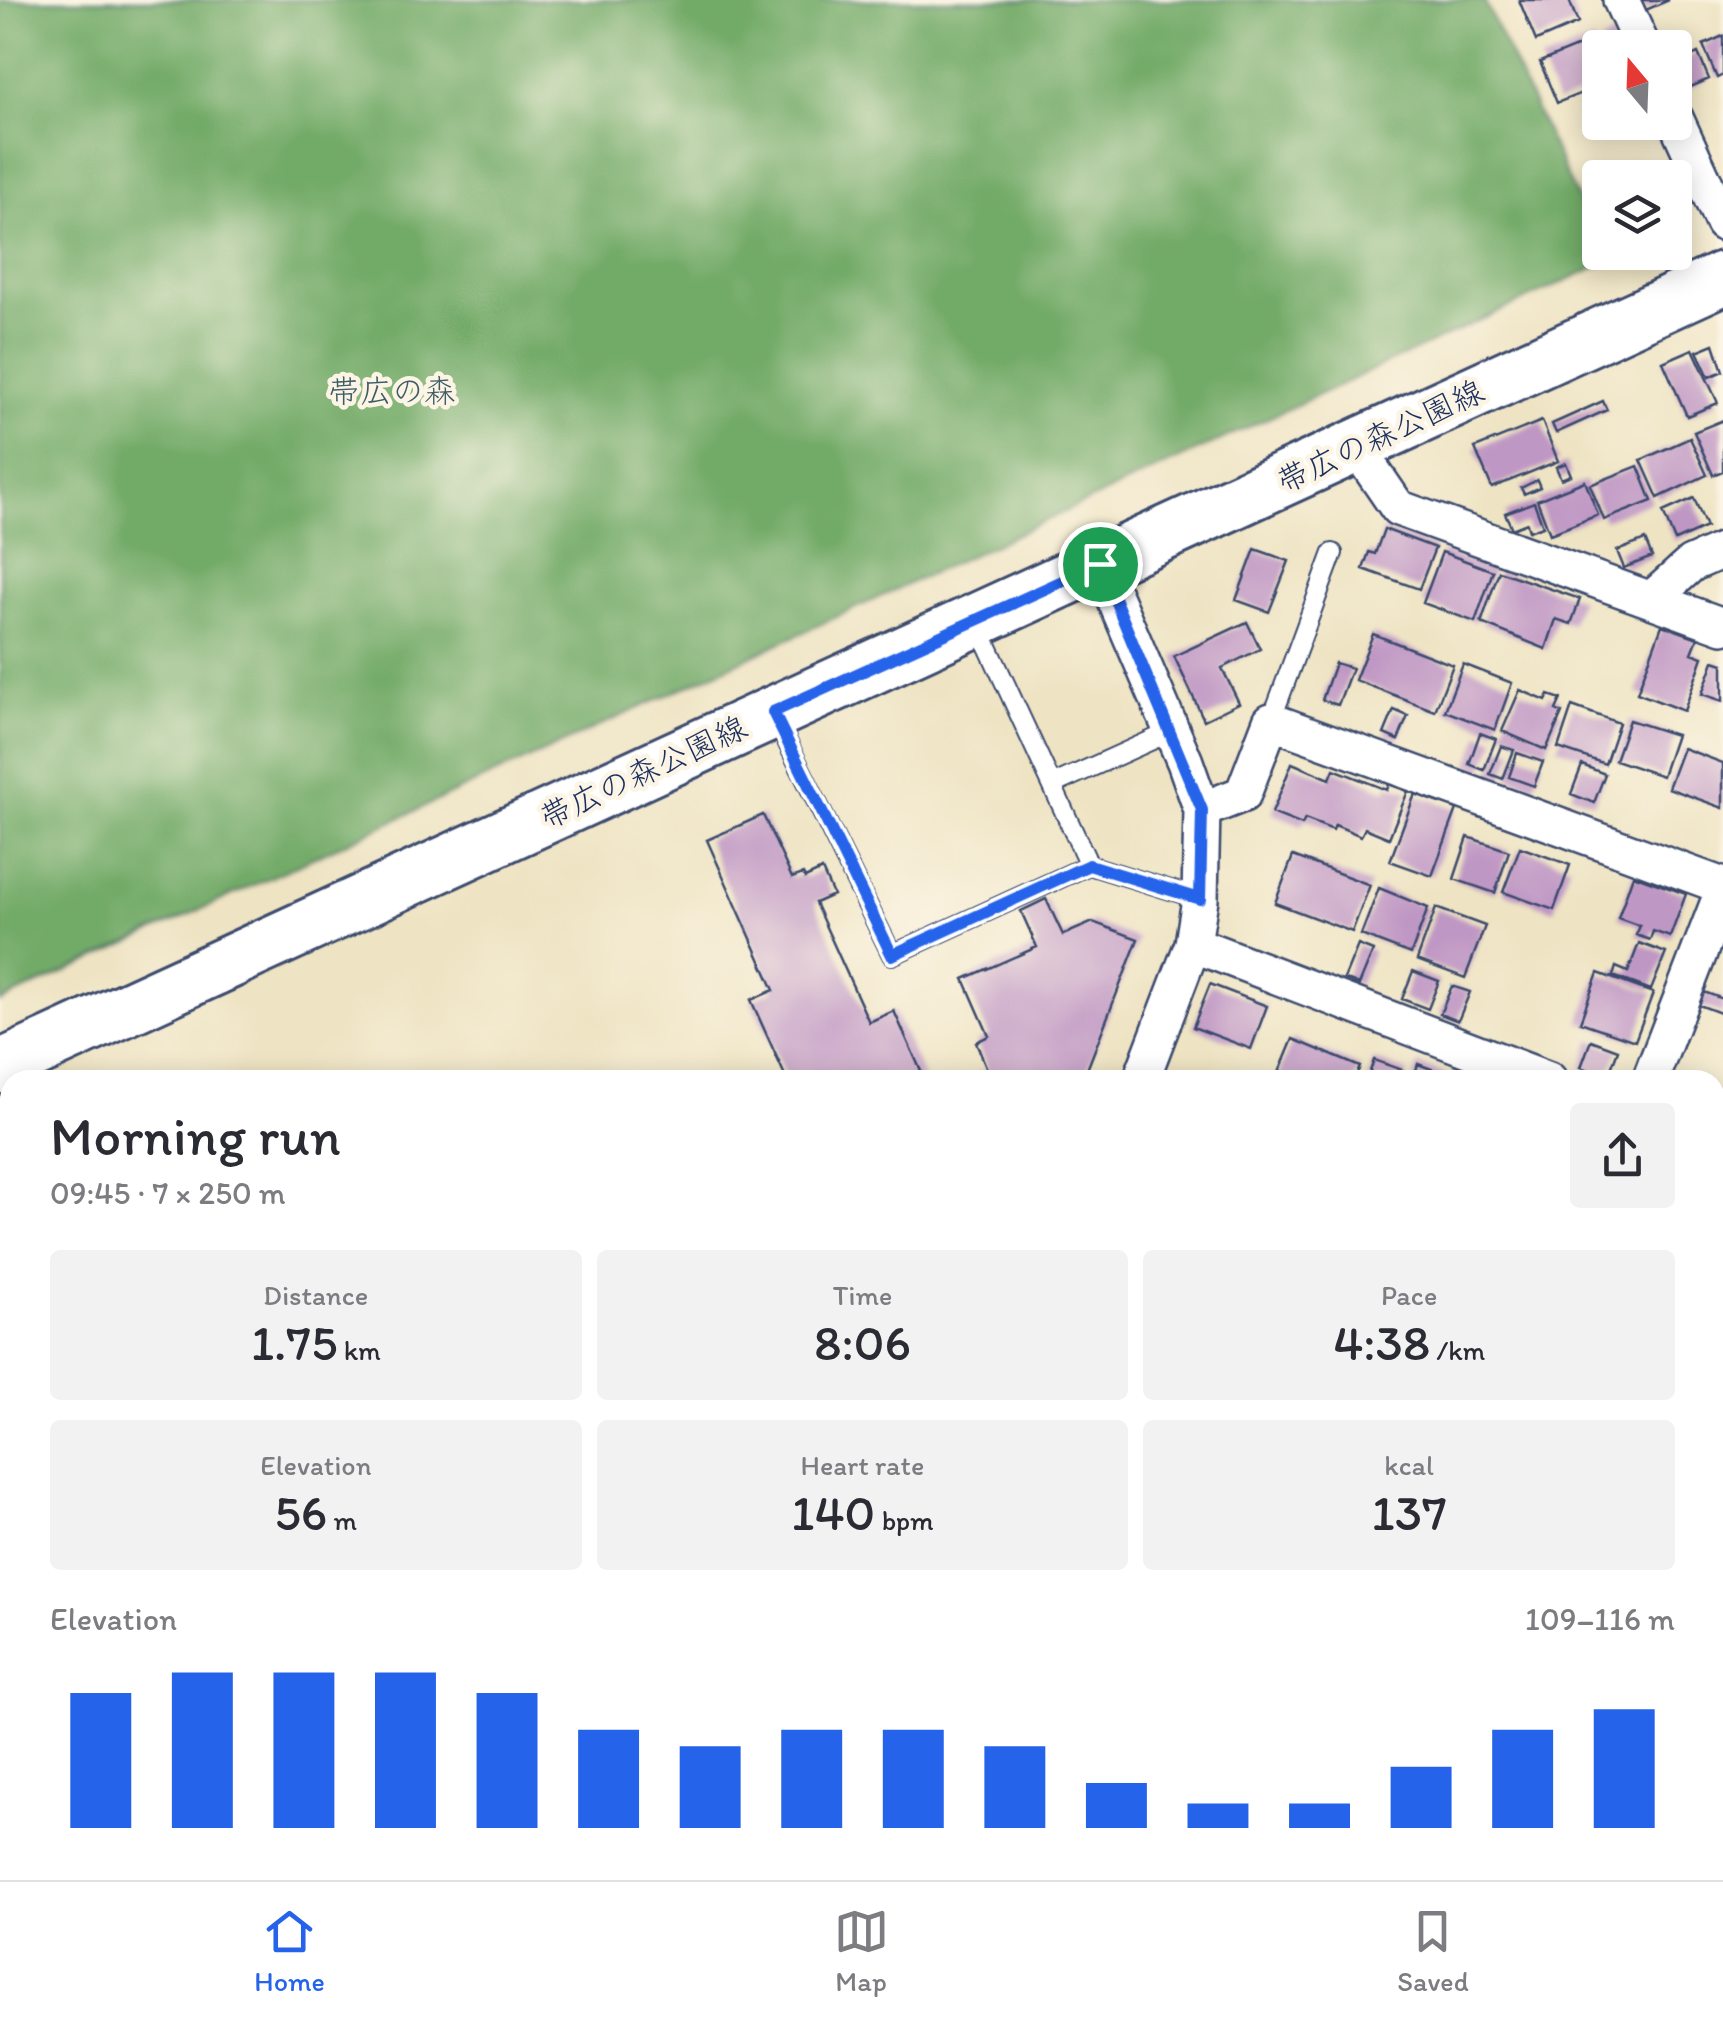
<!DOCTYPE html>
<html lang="en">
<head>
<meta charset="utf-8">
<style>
	body { margin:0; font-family:Itim,"Klee One",sans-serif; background:#f2f2f3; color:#2b2b33; height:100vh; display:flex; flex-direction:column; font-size:38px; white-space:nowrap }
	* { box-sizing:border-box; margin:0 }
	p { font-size:32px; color:#7c7c81 }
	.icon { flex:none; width:55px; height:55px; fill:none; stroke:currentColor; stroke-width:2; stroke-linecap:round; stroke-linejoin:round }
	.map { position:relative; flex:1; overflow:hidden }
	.details { position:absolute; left:0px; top:1070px; width:1725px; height:810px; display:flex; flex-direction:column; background:#fff; border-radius:30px 30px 0 0; box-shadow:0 5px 25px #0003 }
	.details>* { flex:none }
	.needle { width:65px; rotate:341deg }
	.tools { position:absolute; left:1582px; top:30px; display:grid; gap:20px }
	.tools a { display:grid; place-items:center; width:110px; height:110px; border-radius:10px; background:#fff; box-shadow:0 5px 25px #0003; font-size:50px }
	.pin { position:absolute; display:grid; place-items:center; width:85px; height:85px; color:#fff; margin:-42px; border:5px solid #fff; border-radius:50%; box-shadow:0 2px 10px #0007 }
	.round { display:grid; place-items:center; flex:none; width:105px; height:105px; border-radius:10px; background:#f2f2f3 }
	.head { display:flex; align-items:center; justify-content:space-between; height:170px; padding:0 50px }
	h1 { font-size:55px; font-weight:600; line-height:75px }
	.figures { display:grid; grid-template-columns:repeat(3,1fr); gap:15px; height:170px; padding:10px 50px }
	.figures div { display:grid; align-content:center; border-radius:10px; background:#f2f2f3; text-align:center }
	.figures b { font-size:50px; font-weight:600 }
	.figures small { font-size:28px; font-weight:400 }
	.figures p { font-size:28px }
	.chart { height:280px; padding:20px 50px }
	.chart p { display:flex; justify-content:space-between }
	.chart svg { width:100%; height:180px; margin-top:10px; stroke:#2563eb; stroke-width:6 }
	.dock { display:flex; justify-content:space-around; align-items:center; height:140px; border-top:2px solid #e1e1e2; background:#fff; font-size:28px; color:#7c7c81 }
	.dock a { display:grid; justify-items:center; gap:5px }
	.dock .current { color:#2563eb }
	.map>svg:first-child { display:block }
	.forest { fill:#72aa68; stroke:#466c63; stroke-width:2.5 }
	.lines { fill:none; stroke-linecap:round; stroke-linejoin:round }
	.river { stroke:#62bee0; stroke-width:65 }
	.building { fill:#bf97c4 }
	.lane-casing { stroke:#3b4a6d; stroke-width:22 }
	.street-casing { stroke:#3b4a6d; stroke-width:40 }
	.secondary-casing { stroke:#3b4a6d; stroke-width:58 }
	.lane { stroke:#fff; stroke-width:18 }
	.street { stroke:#fff; stroke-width:35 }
	.secondary { stroke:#fff; stroke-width:52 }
	.route-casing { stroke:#fff; stroke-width:20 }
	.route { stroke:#2563eb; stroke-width:12 }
	.labels { text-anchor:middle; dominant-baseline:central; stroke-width:9; stroke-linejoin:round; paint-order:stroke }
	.park-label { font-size:32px; fill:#3e5c66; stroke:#fcf5e5 }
	.street-label { font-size:32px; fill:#1b2f5e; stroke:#fcf5e5 }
</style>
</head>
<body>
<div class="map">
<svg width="1723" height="1880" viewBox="0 0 1723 1880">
	<rect width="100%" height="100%" fill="#fcf5e5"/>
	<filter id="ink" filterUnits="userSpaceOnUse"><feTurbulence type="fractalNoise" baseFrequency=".01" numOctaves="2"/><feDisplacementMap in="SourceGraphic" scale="20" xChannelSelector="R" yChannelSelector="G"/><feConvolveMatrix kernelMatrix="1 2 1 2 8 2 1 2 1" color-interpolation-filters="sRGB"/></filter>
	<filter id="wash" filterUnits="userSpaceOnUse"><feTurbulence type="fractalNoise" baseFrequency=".0048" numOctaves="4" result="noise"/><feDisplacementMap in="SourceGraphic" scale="40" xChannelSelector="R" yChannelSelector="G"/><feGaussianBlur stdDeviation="2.25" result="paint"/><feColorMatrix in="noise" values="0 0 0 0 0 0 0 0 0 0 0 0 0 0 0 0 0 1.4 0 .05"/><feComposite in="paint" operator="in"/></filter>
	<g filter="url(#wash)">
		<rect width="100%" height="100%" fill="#eee3c2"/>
		<path class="forest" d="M0,0H1484L1607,262L0,1002Z"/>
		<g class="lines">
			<path class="river" d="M1676,1880L1686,1870"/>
		</g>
		<g id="blocks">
			<path class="building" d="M1519,0H1569L1578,23L1536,41Z
				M1641,0H1669L1646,10Z
				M1614,36L1618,48H1602L1600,42Z
				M1723,36V75L1717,78L1703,45Z
				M1593,40L1600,56V76L1589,81L1592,89L1557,103L1540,62Z
				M1698,53L1709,79L1686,89L1675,63Z
				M1714,344L1723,371L1709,377L1697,351Z
				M1693,349L1718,403L1687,416L1663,362Z
				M1603,401L1607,410L1556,433L1552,424Z
				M1723,420V471L1713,475L1694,432Z
				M1542,421L1558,461L1492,488L1475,448Z
				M1690,438L1707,475L1658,498L1641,460Z
				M1566,463L1571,475L1561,479L1556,467Z
				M1638,466L1652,501L1604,520L1590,485Z
				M1537,480L1540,487L1524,494L1521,488Z
				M1585,481L1598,515L1550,534L1537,500Z
				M1694,498L1706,527L1675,541L1663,512Z
				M1534,502L1543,526L1529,531L1527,523L1512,529L1505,513Z
				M1384,529L1435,548L1419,589L1363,569L1369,552L1375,554Z
				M1645,540L1652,557L1624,568L1617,551Z
				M1255,549L1289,561L1269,612L1236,600Z
				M1442,552L1493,571L1475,622L1423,603Z
				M1499,571L1580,599L1571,624L1556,619L1546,649L1481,623Z
				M1247,622L1260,649L1222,668L1239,703L1204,720L1174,656Z
				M1662,625L1698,638L1692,653L1703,657L1684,711L1637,693Z
				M1373,634L1453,665L1435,711L1355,680Z
				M1714,661L1723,664V701L1702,694Z
				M1335,663L1352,668L1338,705L1322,700Z
				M1463,664L1512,683L1495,730L1445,711Z
				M1520,690L1546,701L1549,695L1561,699L1556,710L1562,713L1546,750L1502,731Z
				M1572,706L1619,723L1605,764L1558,748Z
				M1394,710L1408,716L1398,740L1384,734Z
				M1629,720L1676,735L1662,776L1615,760Z
				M1480,733L1496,739L1484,770L1469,764Z
				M1501,746L1514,750L1503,779L1490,774Z
				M1683,748L1723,763V808L1668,788Z
				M1517,753L1543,762L1534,786L1509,777Z
				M1292,763L1330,779L1334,769L1387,790L1389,784L1408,791L1389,838L1365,828L1361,836L1335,825L1333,830L1305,819L1302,825L1272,813Z
				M1582,765L1605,774L1594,803L1571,794Z
				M1415,794L1457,809L1432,876L1390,861Z
				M763,815L792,878L803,874L805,878L822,870L833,895L815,903L869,1022L894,1011L925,1080H787L751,1000L774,990L707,840Z
				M1468,837L1509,851L1495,893L1454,879Z
				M1520,847L1570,865L1554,910L1503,892Z
				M1293,856L1370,885L1352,932L1275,903Z
				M1633,875L1686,894L1670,937L1653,931L1650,940L1636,935L1640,926L1618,918Z
				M1379,888L1428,908L1411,954L1361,935Z
				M1046,899L1063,935L1093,922L1138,939L1083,1080H962L987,1069L976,1042L989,1036L964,979L1037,947L1021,911Z
				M1436,908L1485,926L1465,978L1417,960Z
				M1639,943L1666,953L1651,990L1613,976L1616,967L1628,972Z
				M1358,945L1373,951L1359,985L1344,979Z
				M1413,971L1439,981L1428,1009L1402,999Z
				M1598,973L1653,993L1635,1041L1580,1022Z
				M1210,984L1267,1006L1251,1049L1193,1027Z
				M1452,986L1470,992L1458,1021L1440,1014Z
				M1704,992L1723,999V1014L1699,1005Z
				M1293,1039L1360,1067L1354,1080H1276Z
				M1591,1040L1618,1050L1608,1077L1581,1067Z
				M1374,1060L1408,1072L1405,1080H1367Z
				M1418,1064L1461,1080H1413Z
				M1717,1177L1723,1180V1228L1715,1225Z
				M1715,1280L1723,1284V1300L1715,1320Z
				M1715,1534L1723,1537V1586L1715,1583Z
				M1399,1870H1466L1463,1880H1417L1398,1873Z
				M1491,1870H1535L1531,1880H1517Z"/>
		</g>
	</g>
	<g filter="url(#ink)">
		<use href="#blocks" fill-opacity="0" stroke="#3b4a6d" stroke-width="2.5"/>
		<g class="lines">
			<defs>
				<path id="lane" d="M978,625L1089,865
					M775,717L892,955L1089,865L1200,899
					M1271,721L1333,553
					M1052,785L1172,731"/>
				<path id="street" d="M1621,0L1643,48
					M1675,118L1723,223
					M1357,448L1398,508L1723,626
					M1100,564L1185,762L1202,810L1200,899L1193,944L1141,1080
					M1652,599L1691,564L1723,550
					M1202,810L1243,794L1271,721L1723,886
					M1193,944L1549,1080
					M1650,1080L1723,891
					M1715,1142L1723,1145
					M1715,1397L1723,1400
					M1715,1650L1723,1653
					M1715,1756L1723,1747
					M849,1873L868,1880
					M1104,1880L1107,1870
					M1358,1880L1361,1870
					M1601,1880L1610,1870"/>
				<path id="secondary" d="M0,1067L1723,278"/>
			</defs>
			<use href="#lane" class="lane-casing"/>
			<use href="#street" class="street-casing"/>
			<use href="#secondary" class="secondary-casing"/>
			<use href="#lane" class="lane"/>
			<use href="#street" class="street"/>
			<use href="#secondary" class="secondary"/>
		</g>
	</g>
	<g class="lines" filter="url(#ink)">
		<defs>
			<path id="route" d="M1100,564L1202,810L1200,899L1089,865L892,955L773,712Z"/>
		</defs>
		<use href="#route" class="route-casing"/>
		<use href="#route" class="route"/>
	</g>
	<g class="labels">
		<g class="park-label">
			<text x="392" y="391">帯広の森</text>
		</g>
		<g class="street-label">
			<text transform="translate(1380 436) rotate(-25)">帯広の森公園線</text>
			<text transform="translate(643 772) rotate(-25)">帯広の森公園線</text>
		</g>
	</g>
</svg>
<div class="tools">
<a><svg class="needle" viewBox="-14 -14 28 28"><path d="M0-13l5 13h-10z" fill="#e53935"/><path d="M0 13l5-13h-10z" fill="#7c7c81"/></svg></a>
<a><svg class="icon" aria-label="layers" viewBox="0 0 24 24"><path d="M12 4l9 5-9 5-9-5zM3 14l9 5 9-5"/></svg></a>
</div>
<div class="pin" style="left:1100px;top:564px;background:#1e9e55"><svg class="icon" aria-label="arrive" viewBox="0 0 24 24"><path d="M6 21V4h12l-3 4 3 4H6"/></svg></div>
<section class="details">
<div class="head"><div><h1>Morning run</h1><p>09:45 · 7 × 250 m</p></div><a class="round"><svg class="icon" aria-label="share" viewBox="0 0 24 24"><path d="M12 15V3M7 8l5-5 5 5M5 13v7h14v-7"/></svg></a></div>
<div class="figures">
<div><p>Distance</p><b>1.75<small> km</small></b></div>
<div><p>Time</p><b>8:06</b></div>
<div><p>Pace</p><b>4:38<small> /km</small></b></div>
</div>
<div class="figures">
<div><p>Elevation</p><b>56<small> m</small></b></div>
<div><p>Heart rate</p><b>140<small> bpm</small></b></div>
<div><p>kcal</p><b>137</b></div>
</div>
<div class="chart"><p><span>Elevation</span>109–116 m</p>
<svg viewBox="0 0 160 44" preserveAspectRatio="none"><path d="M5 44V11M15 44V6M25 44V6M35 44V6M45 44V11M55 44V20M65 44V24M75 44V20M85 44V20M95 44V24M105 44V33M115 44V38M125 44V38M135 44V29M145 44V20M155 44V15"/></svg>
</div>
</section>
</div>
<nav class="dock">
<a class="current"><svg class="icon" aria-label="home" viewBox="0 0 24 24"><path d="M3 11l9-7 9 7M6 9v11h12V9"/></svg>Home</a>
<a><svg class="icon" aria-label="map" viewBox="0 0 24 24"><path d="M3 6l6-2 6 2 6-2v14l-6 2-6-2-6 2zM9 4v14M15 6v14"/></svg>Map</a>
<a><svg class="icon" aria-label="saved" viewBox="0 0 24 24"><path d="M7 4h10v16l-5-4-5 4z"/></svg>Saved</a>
</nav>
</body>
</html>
